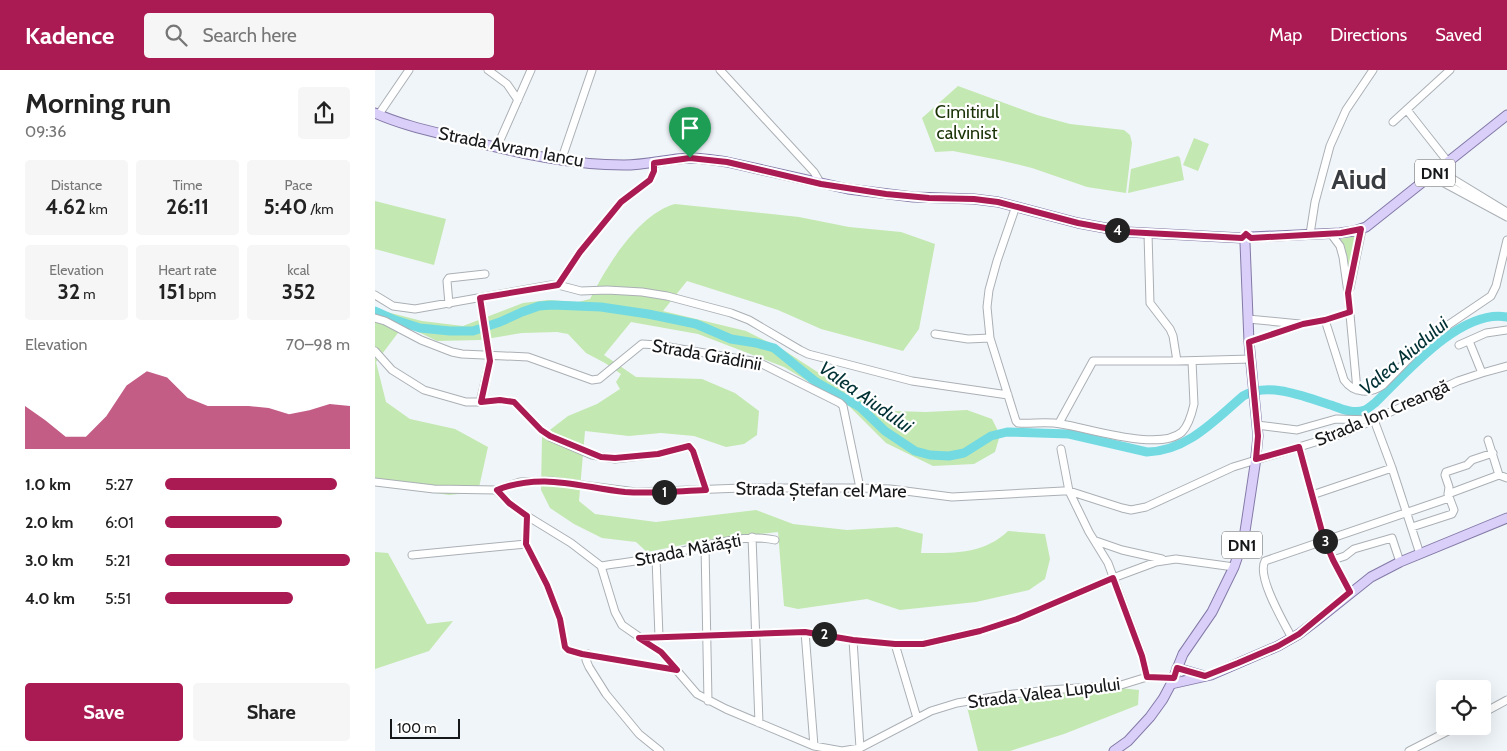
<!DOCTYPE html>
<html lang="en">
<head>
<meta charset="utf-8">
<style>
	body { margin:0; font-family:Cabin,sans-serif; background:#f6f6f6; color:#222; height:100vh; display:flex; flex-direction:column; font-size:19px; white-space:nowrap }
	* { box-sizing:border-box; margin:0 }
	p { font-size:16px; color:#767676 }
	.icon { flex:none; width:28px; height:28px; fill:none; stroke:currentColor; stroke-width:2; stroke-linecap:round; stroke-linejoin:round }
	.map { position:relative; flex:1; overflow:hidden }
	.drawer { display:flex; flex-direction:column; background:#fff; width:375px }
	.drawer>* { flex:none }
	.fabs { position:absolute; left:1061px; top:610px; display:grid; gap:10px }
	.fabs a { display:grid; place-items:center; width:55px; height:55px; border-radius:5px; background:#fff; box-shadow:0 5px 20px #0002; font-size:25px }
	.scale { position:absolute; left:15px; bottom:12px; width:70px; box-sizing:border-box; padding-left:5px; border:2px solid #151719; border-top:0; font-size:14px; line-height:18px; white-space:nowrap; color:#151719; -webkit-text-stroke:4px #fff; paint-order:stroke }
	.pin { position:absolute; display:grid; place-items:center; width:42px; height:42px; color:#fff; margin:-51px -21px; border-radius:50% 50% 50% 0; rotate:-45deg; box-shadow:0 0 5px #0007 }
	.pin .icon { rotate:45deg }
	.km { position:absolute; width:25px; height:25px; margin:-12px; border-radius:50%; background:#222; color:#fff; font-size:14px; line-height:25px; text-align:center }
	.round { display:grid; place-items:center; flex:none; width:52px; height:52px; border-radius:5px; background:#f6f6f6 }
	.overview { display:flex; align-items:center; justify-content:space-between; height:85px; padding:0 25px }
	h1 { font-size:28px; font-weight:700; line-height:38px }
	.figures { display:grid; grid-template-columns:repeat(3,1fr); gap:8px; height:85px; padding:5px 25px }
	.figures div { display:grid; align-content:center; border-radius:5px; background:#f6f6f6; text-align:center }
	.figures b { font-size:21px; font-weight:700 }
	.figures small { font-size:14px; font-weight:400 }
	.figures p { font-size:14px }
	.chart { height:140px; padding:10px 25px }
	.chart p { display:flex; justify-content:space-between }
	.chart svg { width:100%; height:90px; margin-top:5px; fill:#aa1a53; opacity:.7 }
	.primary-button { display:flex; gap:10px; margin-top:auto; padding:10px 25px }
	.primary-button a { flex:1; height:58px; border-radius:5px; background:#aa1a53; color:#fff; font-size:20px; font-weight:700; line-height:58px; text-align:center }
	.primary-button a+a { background:#f6f6f6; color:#222 }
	ul { padding:0 25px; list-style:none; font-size:16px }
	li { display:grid; grid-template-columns:80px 60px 1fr; align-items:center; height:38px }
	li i { height:12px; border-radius:6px; background:#aa1a53 }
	header { display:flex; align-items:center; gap:30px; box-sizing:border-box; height:70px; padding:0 25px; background:#aa1a53; color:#fff }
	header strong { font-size:24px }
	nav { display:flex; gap:28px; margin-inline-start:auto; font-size:18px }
	.search { width:350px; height:45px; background:#f6f6f6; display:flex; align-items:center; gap:12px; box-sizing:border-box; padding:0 18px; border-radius:5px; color:#767676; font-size:19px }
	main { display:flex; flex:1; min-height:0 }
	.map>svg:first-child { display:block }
	.green { fill:#c4e8b1 }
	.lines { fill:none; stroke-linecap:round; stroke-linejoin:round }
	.river { stroke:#73dae2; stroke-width:9 }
	.minor-casing { stroke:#abb0b5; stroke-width:9 }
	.major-casing { stroke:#847aa7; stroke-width:11 }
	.minor { stroke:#fff; stroke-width:7 }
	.major { stroke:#d9cff8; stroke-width:9 }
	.route-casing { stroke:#fff; stroke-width:10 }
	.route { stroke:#aa1a53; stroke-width:6 }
	.labels { text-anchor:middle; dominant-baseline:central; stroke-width:4.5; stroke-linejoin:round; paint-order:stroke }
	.shield { fill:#fff; stroke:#5b5d5e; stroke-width:1 }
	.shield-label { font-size:16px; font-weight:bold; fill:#151719 }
	.park-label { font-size:18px; fill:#193206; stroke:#fff }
	.street-label { font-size:18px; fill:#151719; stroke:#fff }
	.water-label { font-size:19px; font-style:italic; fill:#003135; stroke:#fff }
	.town-label { font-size:28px; font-weight:bold; fill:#393d41; stroke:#fff }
</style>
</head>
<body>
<header>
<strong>Kadence</strong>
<div class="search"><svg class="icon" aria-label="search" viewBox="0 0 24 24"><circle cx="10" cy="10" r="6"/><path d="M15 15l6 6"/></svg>Search here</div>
<nav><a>Map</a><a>Directions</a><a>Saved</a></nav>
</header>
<main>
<section class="drawer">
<div class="overview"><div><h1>Morning run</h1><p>09:36</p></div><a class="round"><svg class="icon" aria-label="share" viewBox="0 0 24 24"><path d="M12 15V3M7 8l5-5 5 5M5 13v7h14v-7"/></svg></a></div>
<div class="figures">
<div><p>Distance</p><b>4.62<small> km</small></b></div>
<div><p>Time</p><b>26:11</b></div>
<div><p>Pace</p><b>5:40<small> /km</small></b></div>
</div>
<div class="figures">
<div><p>Elevation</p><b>32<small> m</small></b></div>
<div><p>Heart rate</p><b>151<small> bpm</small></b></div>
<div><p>kcal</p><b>352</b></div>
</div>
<div class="chart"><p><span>Elevation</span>70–98 m</p>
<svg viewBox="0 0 160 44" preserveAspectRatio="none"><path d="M0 44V23L10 30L20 38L30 38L40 28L50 13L60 6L70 9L80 19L90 23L100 23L110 23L120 24L130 27L140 25L150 22L160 23V44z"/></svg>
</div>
<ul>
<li><b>1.0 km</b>5:27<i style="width:93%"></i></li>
<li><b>2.0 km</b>6:01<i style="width:63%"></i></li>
<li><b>3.0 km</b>5:21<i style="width:100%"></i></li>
<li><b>4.0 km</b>5:51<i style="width:69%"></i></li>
</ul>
<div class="primary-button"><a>Save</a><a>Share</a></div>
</section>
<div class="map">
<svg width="1132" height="681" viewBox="0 0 1132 681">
	<rect width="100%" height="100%" fill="#f0f5fa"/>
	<path class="green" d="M583,16L662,45L695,54L749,60L755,65L757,73L751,123L712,117L657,98L624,90L578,81L560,82L547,48Z
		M819,68L834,74L823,101L808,95Z
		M803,86L805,88L809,110L753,123L756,99Z
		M0,131L71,149L59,195L0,179Z
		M300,134L424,147L474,157L526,162L560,174L544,259L528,281L446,259L403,240L312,211L288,241L371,261L407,279L481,327L517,341L551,342L592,340L617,349L625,365L620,382L599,394L558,396L511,373L474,336L409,297L323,264L256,252L229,285L261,307L327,309L360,323L384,341L382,365L369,374L351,377L319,366L286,363L254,366L210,361L204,431L220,444L281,452L381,440L418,454L472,460L522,457L548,464L546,483C577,483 608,485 633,461L670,464L675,489L670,509L654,520L601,532L525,540L492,529L423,539L409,536L403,462L337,469L272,482L261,472L227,468L199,454L175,438L166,420L167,366L193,346L222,334L245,319L241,312L246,304L230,293L211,283L193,264L182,262L147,263L105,270L62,271L29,255L1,292L11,332L35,349L80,359L113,377L103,422L74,425L0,414V237L12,242L47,251L88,256L148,233L173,230L203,232L215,229C232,196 263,144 300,134Z
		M980,166L982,167L976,207H973L970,177L965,169Z
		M0,482L13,483L52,554L78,551L54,581L0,599Z
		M745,618L764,620L763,635L689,664L635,681H603L592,637L663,626Z"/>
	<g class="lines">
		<path class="river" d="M0,241L20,250L45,258L75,261H98L125,252L147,242L164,236L177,235L226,237L273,244L321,254L356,269L381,273L399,278L441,312L485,337L510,361L540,381L555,385L574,386L589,383L616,366L632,362L694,364L772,382C812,381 840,350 868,326C894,311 930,327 956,335C967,339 978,344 990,340C994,338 997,335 1000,333C1030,304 1086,238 1132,247"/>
		<defs>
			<path id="minor" d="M113,0L132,14L143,30
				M345,0L439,102L446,114
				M1032,40L1073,92
				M4,44L34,0
				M1018,52L1075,0
				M122,77L156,0
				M186,91L217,0
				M1063,100L1132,142
				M1056,106L1132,147
				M641,136L622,191L614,220L612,237L615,268L641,351L643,353C657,354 672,351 686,354C714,358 784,382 807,362C814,355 817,343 819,334L817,291
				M773,164L775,233L795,259L798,266L802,291
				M935,164L940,132L955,76L971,40L998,0
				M956,164L965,176L968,187L973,223L982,320
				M183,215L205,182L246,132L275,110L279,101V93
				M975,218L987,159
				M0,225L18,236L40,239L176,215H183L206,221L232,220L267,222L292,226L356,243L374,250L425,280L433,284L537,311L633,325
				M105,228L115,291L105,332
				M74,234L72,211L74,208L110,204
				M0,248L10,251L46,270L77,282L87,284L153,287L217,310L224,309L267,274L282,275L383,292L465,333L468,336L485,418
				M873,249L925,254
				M950,250L969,310C979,324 995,324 1008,315L1054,268L1116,226L1121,216L1132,170
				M560,264L593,269L615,268
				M1094,271L1107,303
				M874,272L928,254L950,250L975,242
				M1084,275L1111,263L1132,260
				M0,281L17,300L49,320L91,332H105L125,330L139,332L166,360L175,367L217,385L240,389L283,384L313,376L318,381L331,420
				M684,353L718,291H802L876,289
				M882,355L922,360L961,349L999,350L1017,398L1045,484
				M1113,370L1124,405
				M924,377L949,469L958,490L975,522
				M686,379L694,421L714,462L733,493L767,585L772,607
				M0,412L59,419L121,420L145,412L176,411L261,422L367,418H485L515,419L577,427L688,421H694L747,438L756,440L771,437L858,397L970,363L1083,311L1107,303L1132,296
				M121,420L134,433L152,446L196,473L226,496L240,542L247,555L286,582L322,624L351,639L439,676L467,681L485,678L556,641L582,633L630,625L674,620L746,615L772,607L799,608
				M1073,424L1074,417L1070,405L1071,402L1092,395L1097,390L1118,383
				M937,425L1017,398
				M152,446L151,474L172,515L185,549L190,577L193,580L207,584L302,600
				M1037,457L1077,444L1079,440L1073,424L1124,405L1132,408
				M377,467L384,653
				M721,471L747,480L787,489
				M330,476L333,631
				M37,485L151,474
				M281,488L284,567
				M958,490L970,486L979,479L1017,468L1025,492
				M226,496C245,493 264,491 283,487C315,480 368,462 400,470
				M430,562L439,676
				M264,568L430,562L478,570L520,574H548L605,561L642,549L738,508L781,492L801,489L859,497
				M917,568C909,553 881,506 890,491L1074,428
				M478,570L485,678
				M520,574L542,648
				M213,584L211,590L214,597L231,624L264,664L285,681
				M1108,643L1132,630
				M1034,681L1083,656"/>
			<path id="major" d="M0,43C29,56 60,62 91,70C144,83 195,95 249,95C271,95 292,89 314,88C326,88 339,90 352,92L473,119L538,127L599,129L623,132L703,153L752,162L867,168
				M876,167L965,163L979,161L991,157L1132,45
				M802,598L829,606
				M796,614L836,605L903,576L924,564L941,551L996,507L1025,492L1132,448
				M739,681L753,671L775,647L788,629L796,614L808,584L837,542L859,497L869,468L880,395L883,366L874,272L870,173"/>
		</defs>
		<use href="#minor" class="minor-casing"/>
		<use href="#major" class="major-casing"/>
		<use href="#minor" class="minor"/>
		<use href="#major" class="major"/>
	</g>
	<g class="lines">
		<defs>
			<path id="route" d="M315,88L352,92L446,114L511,124L554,128L599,129L623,132L703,153L752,162L867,168L871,164L876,168L966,163L986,159L973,223L975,242L950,250L928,254L874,272L883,366L881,389L924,377L949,469L958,490L975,522L924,564L903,576L863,593L830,606L802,598L799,608L772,607L767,586L738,508L642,549L605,561L548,574H520L478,570L430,562L264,568L286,582L302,600L207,584L193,580L190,577L185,549L172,515L151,474L152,446L134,433L122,420C167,402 204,417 250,422C277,424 304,421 331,420L318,381L314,376L283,384L240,388L226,387L175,366L166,360L139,332L125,330L106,332L115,291L105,228L183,215L205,182L246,132L275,110L279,101V93Z"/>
		</defs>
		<use href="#route" class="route-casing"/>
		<use href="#route" class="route"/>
	</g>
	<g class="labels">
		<g class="shield">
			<rect x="1040" y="89.5" width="40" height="27" rx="4"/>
			<rect x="847" y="461.5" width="40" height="27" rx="4"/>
		</g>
		<g class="shield-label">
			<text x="1060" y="103">DN1</text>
			<text x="867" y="475">DN1</text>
		</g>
		<g class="park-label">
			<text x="592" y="42">Cimitirul<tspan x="592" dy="21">calvinist</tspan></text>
		</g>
		<g class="street-label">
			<text transform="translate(136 77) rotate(11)">Strada Avram Iancu</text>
			<text transform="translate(332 285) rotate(10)">Strada Grădinii</text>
			<text transform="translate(1007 343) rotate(-23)">Strada Ion Creangă</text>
			<text transform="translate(446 420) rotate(1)">Strada Ștefan cel Mare</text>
			<text transform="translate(313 480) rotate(-11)">Strada Mărăști</text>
			<text transform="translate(669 623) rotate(-7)">Strada Valea Lupului</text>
		</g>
		<g class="water-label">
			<text transform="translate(1029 286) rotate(-40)">Valea Aiudului</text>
			<text transform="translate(491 327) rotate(35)">Valea Aiudului</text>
		</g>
		<g class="town-label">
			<text x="984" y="109">Aiud</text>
		</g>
	</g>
</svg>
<div class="fabs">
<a><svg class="icon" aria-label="locate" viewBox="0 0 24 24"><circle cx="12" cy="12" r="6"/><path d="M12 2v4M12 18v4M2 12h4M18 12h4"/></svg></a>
</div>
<div class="scale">100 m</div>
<div class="pin" style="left:315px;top:88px;background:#1e9e55"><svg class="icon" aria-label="arrive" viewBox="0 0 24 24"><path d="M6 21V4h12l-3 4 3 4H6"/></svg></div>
<b class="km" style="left:289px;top:422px">1</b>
<b class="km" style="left:449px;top:564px">2</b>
<b class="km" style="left:950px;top:471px">3</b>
<b class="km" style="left:742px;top:160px">4</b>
</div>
</main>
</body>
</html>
